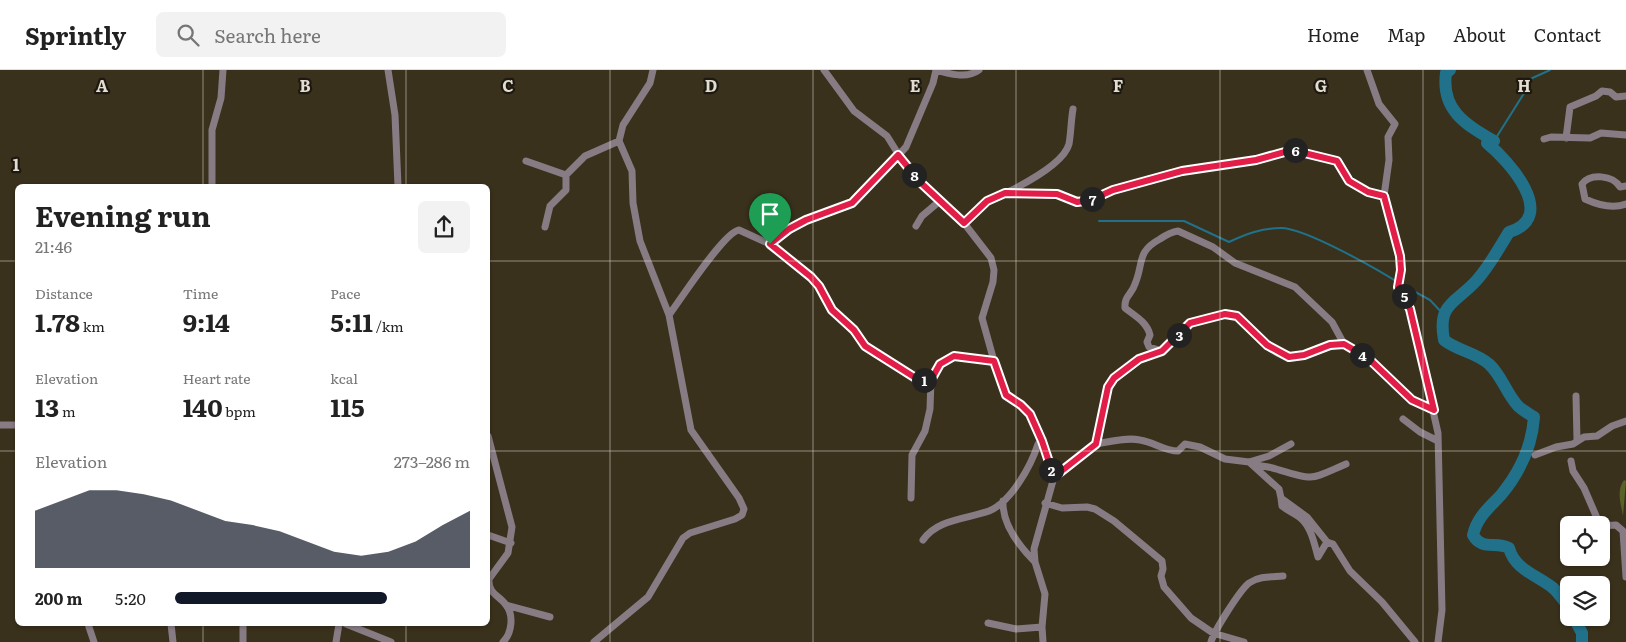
<!DOCTYPE html>
<html lang="en">
<head>
<meta charset="utf-8">
<style>
	body { margin:0; font-family:Literata,serif; background:#f2f2f2; color:#222; height:100vh; display:flex; flex-direction:column; font-size:19px; white-space:nowrap }
	* { box-sizing:border-box; margin:0 }
	p { font-size:16px; color:#767676 }
	.icon { flex:none; width:28px; height:28px; fill:none; stroke:currentColor; stroke-width:2; stroke-linecap:round; stroke-linejoin:round }
	.map { position:relative; flex:1; overflow:hidden }
	.drawer { position:absolute; left:15px; top:114px; width:475px; height:442px; display:flex; flex-direction:column; background:#fff; border-radius:8px; box-shadow:0 1px 4px #0004 }
	.drawer>* { flex:none }
	.controls { position:absolute; left:1560px; top:446px; display:grid; gap:10px }
	.controls a { display:grid; place-items:center; width:50px; height:50px; border-radius:8px; background:#fff; box-shadow:0 1px 4px #0004; font-size:25px }
	.pin { position:absolute; display:grid; place-items:center; width:42px; height:42px; color:#fff; margin:-51px -21px; border-radius:50% 50% 50% 0; rotate:-45deg; box-shadow:0 0 5px #0007 }
	.pin .icon { rotate:45deg }
	.km { position:absolute; width:25px; height:25px; margin:-12px; border-radius:50%; background:#222; color:#fff; font-size:14px; line-height:25px; text-align:center }
	.round { display:grid; place-items:center; flex:none; width:52px; height:52px; border-radius:8px; background:#f2f2f2 }
	.headline { display:flex; align-items:center; justify-content:space-between; height:85px; padding:0 20px }
	h1 { font-size:28px; font-weight:700; line-height:38px }
	.figures { display:grid; grid-template-columns:repeat(3,1fr); gap:8px; height:85px; padding:5px 20px }
	.figures div { display:grid; align-content:center }
	.figures b { font-size:25px; font-weight:700 }
	.figures small { font-size:14px; font-weight:400 }
	.figures p { font-size:14px }
	.chart { height:140px; padding:10px 20px }
	.chart p { display:flex; justify-content:space-between }
	.chart svg { width:100%; height:90px; margin-top:5px; fill:#111827; opacity:.7 }
	ul { padding:0 20px; list-style:none; font-size:16px }
	li { display:grid; grid-template-columns:80px 60px 1fr; align-items:center; height:38px }
	li i { height:12px; border-radius:6px; background:#111827 }
	header { display:flex; align-items:center; gap:30px; box-sizing:border-box; height:70px; padding:0 25px; background:#fff; border-bottom:1px solid #e0e0e0 }
	header strong { font-size:24px }
	nav { display:flex; gap:28px; margin-inline-start:auto; font-size:18px }
	.search { width:350px; height:45px; background:#f2f2f2; display:flex; align-items:center; gap:12px; box-sizing:border-box; padding:0 18px; border-radius:8px; color:#767676; font-size:19px }
	.map>svg:first-child { display:block }
	.forest { fill:#596226 }
	.lines { fill:none; stroke-linecap:round; stroke-linejoin:round }
	.stream { stroke:#21718a; stroke-width:2 }
	.river { stroke:#21718a; stroke-width:12 }
	.minor { stroke:#877c83; stroke-width:7 }
	.route-casing { stroke:#fff; stroke-width:10 }
	.route { stroke:#e11d48; stroke-width:6 }
	.grid { fill:none; stroke:#e2ddd0; stroke-width:1; stroke-opacity:0.55 }
	.grid-label { font-size:16px; text-anchor:middle; font-weight:bold; fill:#e2ddd0; stroke:#1d1910; stroke-width:4.5; stroke-linejoin:round; paint-order:stroke }
</style>
</head>
<body>
<header>
<strong>Sprintly</strong>
<div class="search"><svg class="icon" aria-label="search" viewBox="0 0 24 24"><circle cx="10" cy="10" r="6"/><path d="M15 15l6 6"/></svg>Search here</div>
<nav><a>Home</a><a>Map</a><a>About</a><a>Contact</a></nav>
</header>
<div class="map">
<svg width="1626" height="572" viewBox="0 0 1626 572">
	<rect width="100%" height="100%" fill="#39311c"/>
	<path class="forest" d="M1624,410L1626,411L1623,446C1621,434 1616,421 1624,410Z"/>
	<g class="lines">
		<path class="stream" d="M1494,71L1526,20L1528,10L1550,0
			M1099,151H1184L1229,172C1246,164 1262,158 1281,158C1305,158 1379,200 1402,215
			M1408,218L1430,230L1444,245"/>
		<path class="river" d="M1450,0L1446,3C1441,40 1465,54 1494,71L1487,73C1509,91 1559,147 1509,162C1499,178 1489,197 1476,211C1456,233 1437,233 1444,270C1458,281 1475,282 1489,294C1502,306 1506,323 1518,336C1522,340 1529,344 1534,347C1532,376 1520,402 1501,425C1489,438 1477,447 1473,465C1482,481 1496,471 1509,478C1515,500 1537,505 1553,518C1559,523 1564,531 1569,537
			M1574,548L1582,563V572"/>
		<path class="minor" d="M388,0L395,45L398,116
			M824,0L854,41L887,66L907,98L964,153L991,188L994,200L993,212L982,248L994,291L1005,325L1021,335L1029,344L1042,371L1054,407L1034,479L1035,492L1045,524L1042,557L1043,572
			M936,0C949,4 967,9 979,0
			M1367,0L1379,34L1395,54L1388,67L1389,90L1384,126L1399,186L1401,201L1398,217L1410,239L1438,363L1442,540L1438,572
			M1566,68L1570,37L1596,26L1602,21L1610,22L1616,27L1626,26
			M1544,69L1551,67L1590,68L1601,63L1626,65
			M526,91L566,105L585,86L619,71
			M212,116V60L221,28L223,0
			M1626,116L1620,117C1613,105 1590,103 1582,114L1585,129C1598,135 1613,139 1626,134
			M1008,122C1024,114 1064,93 1069,74C1071,63 1071,50 1073,39
			M964,153L987,131L1005,123L1057,124L1077,132L1091,130L1113,120L1182,101L1256,90L1292,80L1337,91L1349,111L1369,123L1384,126
			M916,156L922,146L941,130
			M545,157L550,136L566,120V105
			M770,174L805,150L846,136L860,126L906,77L933,13L936,0
			M669,245C681,229 724,162 739,160L770,174L811,207L819,216L832,240L875,284L915,307L931,310L940,294L954,286L994,291
			M1162,281L1149,277L1147,272L1150,265C1147,252 1135,246 1125,238C1124,226 1132,224 1135,214C1144,193 1136,182 1160,169C1166,165 1171,162 1178,161L1213,177L1235,193L1295,217L1332,252L1344,274L1368,289L1412,330L1433,341
			M1576,326L1577,370
			M1403,349L1420,362L1438,371
			M0,355H18
			M488,366L512,457L508,483L489,509C488,524 499,525 506,535C514,545 512,563 503,572
			M1096,374C1109,372 1126,367 1140,370C1154,372 1164,381 1178,381L1185,374L1200,377L1225,389L1249,392L1269,386L1291,374
			M1535,385L1556,377L1573,374L1584,367L1597,366L1612,356L1626,351
			M1571,391L1573,401L1584,418L1600,455
			M1249,392L1279,419L1281,428L1307,447L1327,472L1333,474L1350,501L1382,532L1415,572
			M1254,394C1261,397 1269,396 1276,399C1316,411 1309,410 1346,394
			M1054,407L1096,374L1108,317L1114,308L1139,289L1162,281L1190,253L1225,244L1234,245C1253,256 1270,290 1295,287C1312,285 1327,275 1344,274
			M911,428L912,385L925,361L930,339L931,310
			M1281,428L1282,436C1287,440 1291,442 1296,445C1311,453 1314,473 1318,487L1327,472
			M1003,431C1002,455 1019,476 1035,492
			M1045,433L1062,438L1087,437L1095,439L1114,451L1162,491L1163,499L1161,506L1164,517L1191,548L1213,563L1244,572
			M1601,456L1616,455L1623,461L1626,507
			M488,465L511,473
			M923,470C937,449 967,449 989,441C1011,432 1031,396 1038,374
			M506,535L550,547
			M988,553L1016,559L1042,557
			M88,554L94,572
			M171,554L173,572
			M243,554V572
			M346,554L391,572
			M336,572L339,554
			M594,572L648,527L683,468L690,463L735,449L742,445L744,439L739,428L691,360L669,245L640,171L633,133L632,101L619,71L623,55L650,13L653,0
			M1211,572C1214,561 1240,520 1249,513C1259,506 1271,507 1283,506"/>
	</g>
	<g class="lines">
		<defs>
			<path id="route" d="M1292,80L1337,91L1349,111L1368,122L1384,126L1400,186L1401,200L1398,217L1410,239L1434,340L1412,330L1368,288L1344,274L1330,275L1304,285L1289,287L1267,275L1237,246L1225,244L1190,253L1162,281L1139,289L1114,308L1108,317L1096,374L1054,407L1042,371L1030,344L1021,335L1006,325L994,291L954,286L940,294L931,310L914,307L865,276L854,260L832,240L819,216L811,207L770,174L789,159L806,150L852,133L898,85L920,112L964,153L987,131L1005,123L1057,124L1077,132L1091,130L1113,120L1182,101L1256,90Z"/>
		</defs>
		<use href="#route" class="route-casing"/>
		<use href="#route" class="route"/>
	</g>
	<path class="grid" d="M203,0V116M406,0V116M610,0V572M813,0V572M1016,0V572M1220,0V572M1423,0V572M0,191H18M488,191H1626M0,381H18M488,381H1626M203,554V572M406,554V572"/>
	<g class="grid-label">
		<text x="102" y="22">A</text>
		<text x="305" y="22">B</text>
		<text x="508" y="22">C</text>
		<text x="711" y="22">D</text>
		<text x="915" y="22">E</text>
		<text x="1118" y="22">F</text>
		<text x="1321" y="22">G</text>
		<text x="1524" y="22">H</text>
		<text x="16" y="101">1</text>
	</g>
</svg>
<div class="controls">
<a><svg class="icon" aria-label="locate" viewBox="0 0 24 24"><circle cx="12" cy="12" r="6"/><path d="M12 2v4M12 18v4M2 12h4M18 12h4"/></svg></a>
<a><svg class="icon" aria-label="layers" viewBox="0 0 24 24"><path d="M12 4l9 5-9 5-9-5zM3 14l9 5 9-5"/></svg></a>
</div>
<div class="pin" style="left:770px;top:174px;background:#1e9e55"><svg class="icon" aria-label="arrive" viewBox="0 0 24 24"><path d="M6 21V4h12l-3 4 3 4H6"/></svg></div>
<b class="km" style="left:924px;top:310px">1</b>
<b class="km" style="left:1051px;top:400px">2</b>
<b class="km" style="left:1179px;top:265px">3</b>
<b class="km" style="left:1362px;top:285px">4</b>
<b class="km" style="left:1404px;top:226px">5</b>
<b class="km" style="left:1295px;top:80px">6</b>
<b class="km" style="left:1092px;top:129px">7</b>
<b class="km" style="left:914px;top:105px">8</b>
<section class="drawer">
<div class="headline"><div><h1>Evening run</h1><p>21:46</p></div><a class="round"><svg class="icon" aria-label="share" viewBox="0 0 24 24"><path d="M12 15V3M7 8l5-5 5 5M5 13v7h14v-7"/></svg></a></div>
<div class="figures">
<div><p>Distance</p><b>1.78<small> km</small></b></div>
<div><p>Time</p><b>9:14</b></div>
<div><p>Pace</p><b>5:11<small> /km</small></b></div>
</div>
<div class="figures">
<div><p>Elevation</p><b>13<small> m</small></b></div>
<div><p>Heart rate</p><b>140<small> bpm</small></b></div>
<div><p>kcal</p><b>115</b></div>
</div>
<div class="chart"><p><span>Elevation</span>273–286 m</p>
<svg viewBox="0 0 160 44" preserveAspectRatio="none"><path d="M0 44V16L10 11L20 6L30 6L40 8L50 11L60 16L70 21L80 23L90 26L100 31L110 36L120 38L130 36L140 31L150 23L160 16V44z"/></svg>
</div>
<ul>
<li><b>200 m</b>5:20<i style="width:72%"></i></li>
</ul>
</section>
</div>
</body>
</html>
